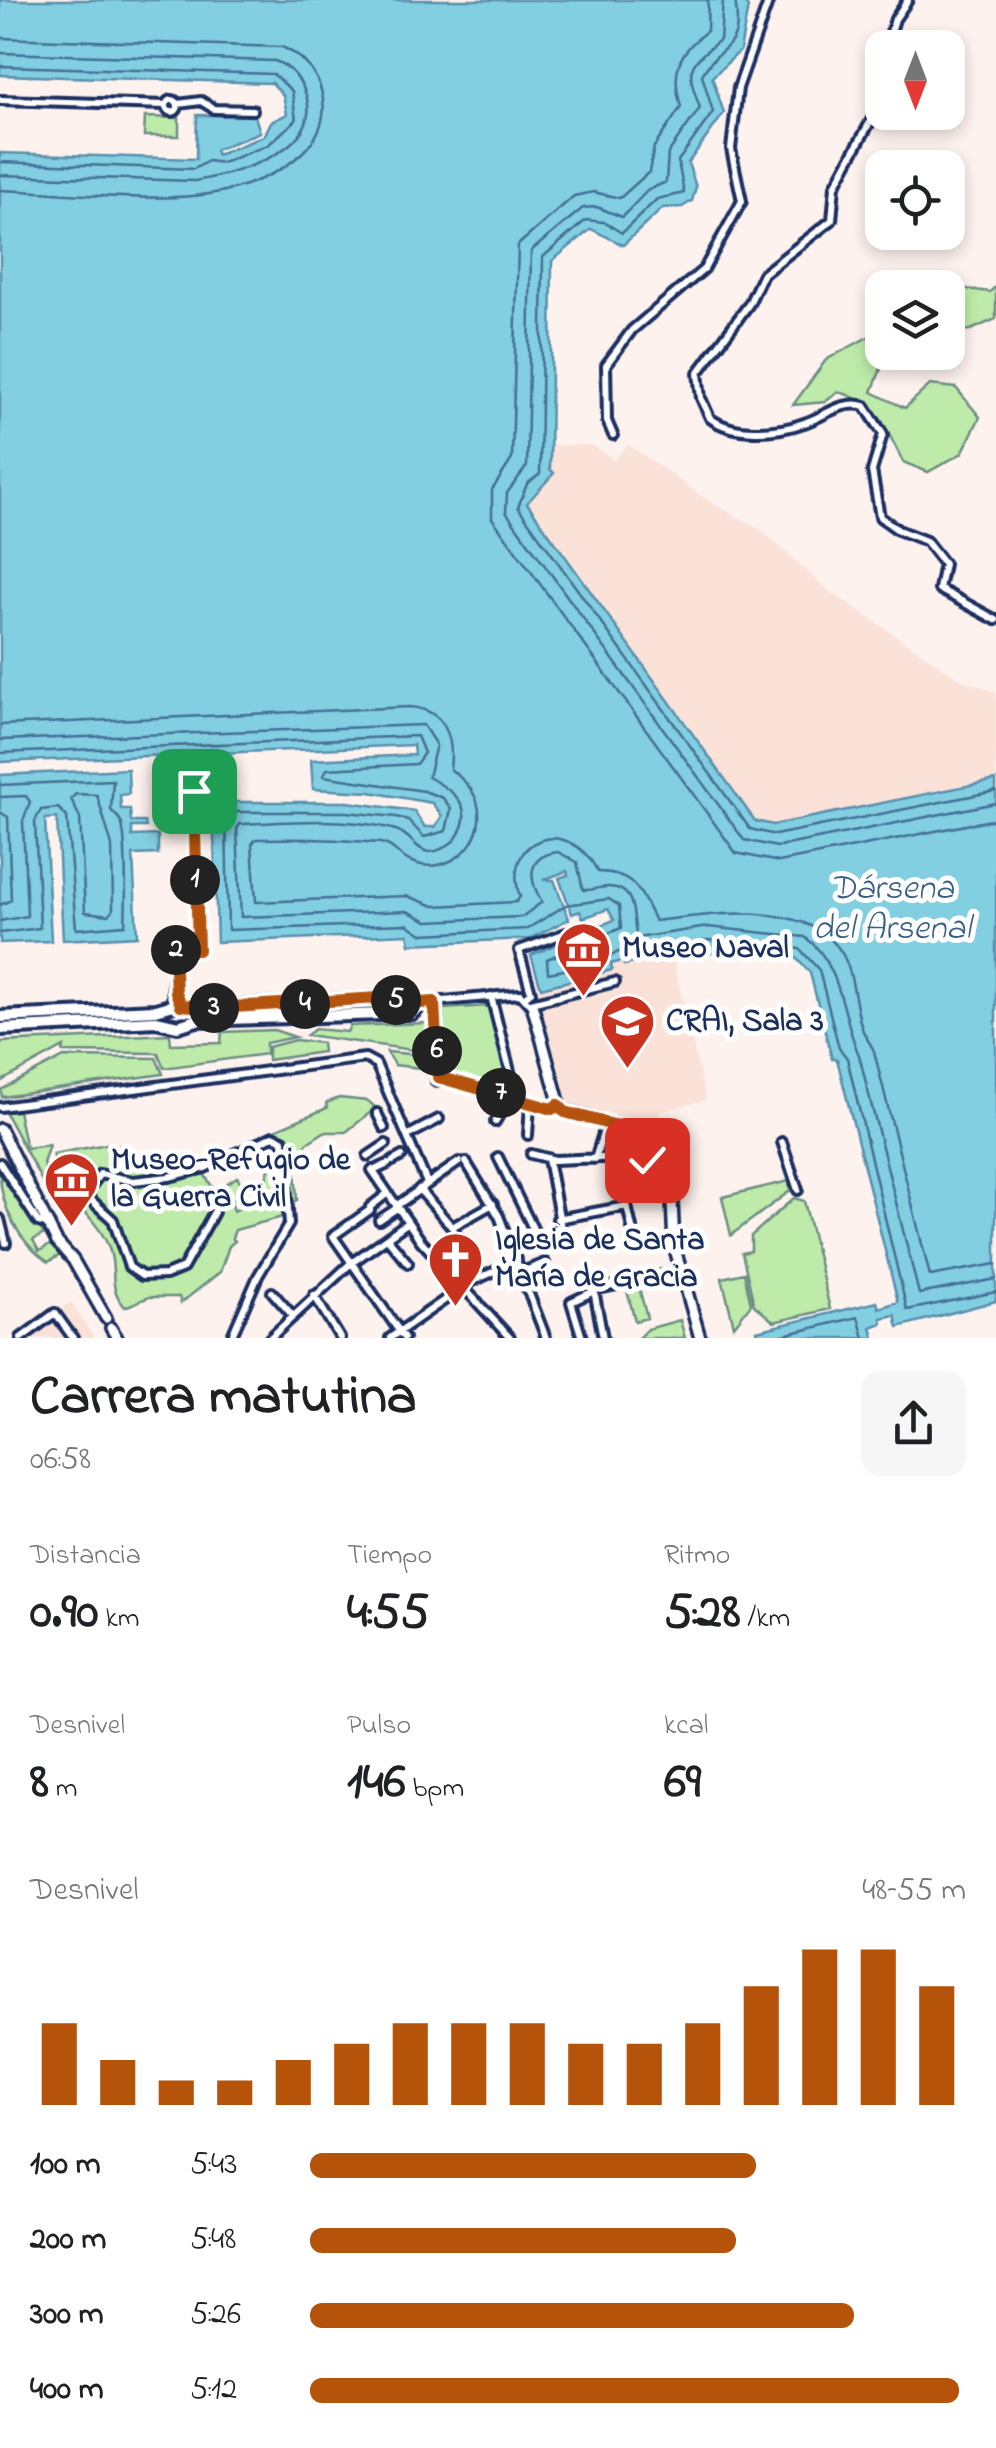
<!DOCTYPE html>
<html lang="es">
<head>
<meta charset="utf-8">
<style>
	body { margin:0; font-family:"Indie Flower",sans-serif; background:#f6f6f6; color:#202124; height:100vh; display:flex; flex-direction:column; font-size:38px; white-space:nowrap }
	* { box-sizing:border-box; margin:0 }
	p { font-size:32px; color:#757577 }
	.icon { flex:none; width:55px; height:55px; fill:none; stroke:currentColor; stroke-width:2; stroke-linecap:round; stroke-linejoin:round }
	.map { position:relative; height:1338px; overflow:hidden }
	.panel { display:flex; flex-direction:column; background:#fff; flex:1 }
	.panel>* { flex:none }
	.needle { width:65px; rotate:180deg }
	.tools { position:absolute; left:865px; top:30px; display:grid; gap:20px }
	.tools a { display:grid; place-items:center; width:100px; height:100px; border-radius:20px; background:#fff; box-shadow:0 5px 15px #0003; font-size:50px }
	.pin { position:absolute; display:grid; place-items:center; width:85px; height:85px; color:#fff; margin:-42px; border-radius:20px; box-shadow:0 5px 15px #0006 }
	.km { position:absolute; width:50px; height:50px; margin:-25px; border-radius:50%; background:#222; color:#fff; font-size:28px; line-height:50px; text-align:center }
	.round { display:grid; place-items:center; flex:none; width:105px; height:105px; border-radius:20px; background:#f6f6f6 }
	.headline { display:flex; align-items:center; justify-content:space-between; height:170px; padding:0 30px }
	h1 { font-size:55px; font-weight:800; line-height:75px }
	.stats { display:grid; grid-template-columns:repeat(3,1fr); gap:15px; height:170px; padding:10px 30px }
	.stats div { display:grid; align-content:center }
	.stats b { font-size:50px; font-weight:800 }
	.stats small { font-size:28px; font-weight:400 }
	.stats p { font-size:28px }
	.chart { height:280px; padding:20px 30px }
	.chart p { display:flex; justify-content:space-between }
	.chart svg { width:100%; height:180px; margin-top:10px; stroke:#b45309; stroke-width:6 }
	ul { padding:0 30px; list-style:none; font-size:32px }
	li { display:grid; grid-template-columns:160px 120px 1fr; align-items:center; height:75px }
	li i { height:25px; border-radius:12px; background:#b45309 }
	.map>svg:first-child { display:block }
	.built { fill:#fae2d9 }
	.green { fill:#beeba9; stroke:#6c8d84; stroke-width:2.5 }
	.water { fill:#82cfe2; stroke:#598fad; stroke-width:2.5 }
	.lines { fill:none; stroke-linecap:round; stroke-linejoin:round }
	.shore { stroke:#446f93; stroke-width:2.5 }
	.street-casing { stroke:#1b2f5e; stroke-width:14 }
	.secondary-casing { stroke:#1b2f5e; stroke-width:16 }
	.primary-casing { stroke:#1b2f5e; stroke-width:18 }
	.street { stroke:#fff; stroke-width:6 }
	.secondary { stroke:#fff; stroke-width:9 }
	.primary { stroke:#fff; stroke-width:10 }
	.route-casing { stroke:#fff; stroke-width:20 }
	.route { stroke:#b45309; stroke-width:12 }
	.labels { text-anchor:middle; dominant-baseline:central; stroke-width:10; stroke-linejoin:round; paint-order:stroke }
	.poi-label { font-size:32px; font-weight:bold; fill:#1b2f5e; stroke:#fff; text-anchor:start }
	.water-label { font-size:35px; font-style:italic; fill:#3a5f86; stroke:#fff }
</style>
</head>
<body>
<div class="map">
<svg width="996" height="1338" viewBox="0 0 996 1338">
	<rect width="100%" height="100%" fill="#fdf2ee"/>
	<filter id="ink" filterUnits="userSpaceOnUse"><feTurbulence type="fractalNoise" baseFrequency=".01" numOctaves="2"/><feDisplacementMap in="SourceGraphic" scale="20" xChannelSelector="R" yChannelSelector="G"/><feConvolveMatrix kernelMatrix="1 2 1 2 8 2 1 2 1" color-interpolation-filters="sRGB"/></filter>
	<g filter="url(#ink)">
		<path class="built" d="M628,444L707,500L760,529L828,590L962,680L996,692V780L773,825L755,821L527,503L550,469V445H592L614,460Z
			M672,956L706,1100L659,1112L662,1134L567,1108L534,995L541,988L612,970L611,964Z
			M71,1302L94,1338H21L55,1313Z"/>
		<path class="green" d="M145,117L179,118V136H144Z
			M919,283L990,292L996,286V319L971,330L948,331V288L915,287Z
			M868,337L887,353L872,392L905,408L930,385L956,388L980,417L962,453L928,472L903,462C888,430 874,400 838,392L825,402L793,405L826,360Z
			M488,1006L509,1090L445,1073L443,1009Z
			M428,1023L430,1069L394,1065L387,1052L420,1055V1051L307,1035L315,1029L347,1032L350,1026Z
			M274,1030L295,1037L266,1043V1054L164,1068L158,1053L63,1052L64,1047L0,1082V1042L170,1034L171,1044L221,1043L222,1032Z
			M295,1040L322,1043L323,1052L268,1060V1047Z
			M64,1057L156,1058L163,1074L2,1097L1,1090Z
			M339,1098L368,1101L376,1108L346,1132H324L307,1143L295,1167L297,1200L285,1205L286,1216L235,1230L232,1238L235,1241L229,1246L220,1272L181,1303L179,1297H149L125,1307C110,1289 115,1281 112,1260C109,1237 92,1220 77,1203L65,1205L53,1154L112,1143L155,1160L193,1163L192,1177L204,1174L215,1191L237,1177L246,1191L231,1201L234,1211L251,1202L254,1207L259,1204L272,1158L281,1156L283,1144L273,1139L272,1131L327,1108L326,1103Z
			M18,1111L26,1148L49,1145L43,1163L54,1194L50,1196L5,1112Z
			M0,1172L44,1234L33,1240L39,1251L50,1245L62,1254L48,1262C19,1243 0,1206 0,1172Z
			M789,1181L790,1191L731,1235L722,1197Z
			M794,1198L804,1201L830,1309L774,1322L754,1305L742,1253L751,1251V1236Z
			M744,1273L751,1304L734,1326L722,1278Z
			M638,1284L647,1318L635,1321L626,1287Z
			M680,1320L685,1338H638L647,1329Z"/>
		<path class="water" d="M0,0H742L748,7L740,51L712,77L724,113L688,163L696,187L692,201L682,207L663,208L623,245L591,229L552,261L550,469L554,473L527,503L755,821L773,825L996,780V1301L898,1327L895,1315L881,1318L882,1323L871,1327L874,1338H759L757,1331L877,1302L879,1308L898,1302L837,1059H832L810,973L795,957C730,951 685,950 624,965L622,961L611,964L612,970L541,988L531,955L614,920L608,909L583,918L580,911L572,914L559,878L568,875L567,871L543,880H554L569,919L529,939L410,944L408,934L217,942L213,802H348L414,811L425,827H435L442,816L432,803L370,792L313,789L311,760L414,755L413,745L0,762V153L196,159L197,115L255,116L260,132L215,150L217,155L264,136L271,122L287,114L283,95L272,83L0,75Z
			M128,769L129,794L120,795L121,809H130L131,822H145L146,827H132V836L158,835V854L133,855L137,936L63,940L57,818L45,819L51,941L0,943V775Z"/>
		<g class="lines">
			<path class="shore" d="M708,0L707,31C677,53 671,72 681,107L654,147L649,172L620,198L593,192L574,196L518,245L512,459L492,490V518L736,853L779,862L996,819
				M723,0L720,40C686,66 686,70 700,108L668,153L666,182L648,190L622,217L597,207L583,208L531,251L527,466L507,493L506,512L744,840L777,847L996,803
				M735,0C744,54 720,41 702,75L713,112L678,161L684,193L657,199L622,233L604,222L586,220L543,257L540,474L527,484L518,507L750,829L775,835L996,791
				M0,38L282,47C298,54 312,67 319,84C341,143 278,177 229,190C169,206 65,192 0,190
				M0,53L275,61C291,67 301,80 306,95C324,151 234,174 195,181L0,175
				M0,66L273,74L292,91L296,120L268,145L222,163L208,161L194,169L0,162
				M0,725L410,707C446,710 454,738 450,769C467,782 481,796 479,820C477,852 442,875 412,862C398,857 395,845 380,843C339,839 298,838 256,839L252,844L256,902L407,896L434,906L516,902L520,897C500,837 569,814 598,872C636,872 640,893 655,921C709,915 811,897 843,955C855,978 854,1007 863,1031C866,1038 871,1044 874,1051L930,1276L996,1264
				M0,740L423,725L436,745L428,777C454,791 478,808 455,840C419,869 418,837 396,830C349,816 288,822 240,824L237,829L241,917L407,911L428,921L522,917L542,902C529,881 525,856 558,852L577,862L583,890C593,891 597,887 607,887C640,886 631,922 637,938L708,927L805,937C842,964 842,1017 859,1055L919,1294L996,1279
				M0,753L417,736L424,753L416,764L327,769L323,776L424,791L443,798L451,809L446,831L424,837L408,820L396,817L347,812H226L228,930L407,924L422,934L527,929L566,905L609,899L619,906L621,928L547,959L548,973L600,963L618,952L650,951L708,940L800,949L819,970L839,1048L847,1058L907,1310L996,1292
				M0,785L113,780L111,810C114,814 119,817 121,822C127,835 126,905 125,925L76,929L67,817L58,808L41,810L35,821L40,928L0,933
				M76,794L97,795L112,846L113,910L109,915L85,912L80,818L71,799Z
				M0,797L26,796L30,802L23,821L27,916L0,921
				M0,812L8,817L11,900L0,905
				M771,1338L858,1317L864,1338"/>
			<defs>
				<path id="street" d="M886,48L895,19L908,0
					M882,74L874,115L835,186L832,220L763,274L749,304L698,373L701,398L710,418C733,436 777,433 804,423C824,417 843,399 865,406L883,434L872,471L880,517L898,530L926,541L944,564L939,589L996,620
					M0,100L166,105
					M166 106a6 6 0 1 1 12 0a6 6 0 1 1-12 0Z
					M178,104L201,101L214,109L253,110
					M613,435L607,421L606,365L632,330L704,269L742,201L731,149L738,88L769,0
					M491,996L517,1099
					M526,996L531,992L519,950L566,933
					M434,1002L436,1082
					M421,1003L520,994L533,1008
					M531,1003L615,982
					M172,1005L174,951L198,949L194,791
					M438,1077L553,1109L558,1105
					M0,1107L365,1058L376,1064L427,1183
					M377,1113L384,1128
					M495,1122L510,1097
					M528,1135L530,1104
					M407,1136L439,1119
					M782,1142L798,1190
					M531,1154L555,1160L645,1156
					M368,1156L386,1144
					M498,1157L543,1249
					M548,1159L564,1243
					M595,1159L606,1124
					M393,1161L402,1156
					M466,1162L499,1216L546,1338
					M0,1163L38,1222L50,1225
					M372,1170L421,1241L510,1338
					M373,1171L388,1164
					M419,1189L452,1227L480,1278
					M396,1206L459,1162
					M370,1207L388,1193
					M370,1210L333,1236L404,1338
					M214,1212L183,1268L166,1275L142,1276L129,1267L113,1220L90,1199L88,1190L100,1174L133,1181L169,1177L205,1168L273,1136L283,1140L289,1224L258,1276L231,1338
					M0,1219L6,1243
					M557,1219L627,1206L636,1245
					M379,1220L397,1208
					M452,1227L493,1204
					M387,1238L408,1263
					M522,1272L545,1263
					M272,1292L293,1316
					M314,1295L340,1338
					M21,1338L55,1313L73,1338
					M270,1338L350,1264L407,1223
					M390,1338L469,1283L517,1261
					M582,1338L571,1302L590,1293
					M603,1338L594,1290L681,1271"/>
				<path id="secondary" d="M533,1008L561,1109L640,1133L660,1148L672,1200L674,1246
					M0,1129L57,1242L73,1260L106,1318
					M639,1134L646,1142L645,1158L652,1163
					M673,1242L700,1338
					M111,1328L117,1338"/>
				<path id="primary" d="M0,1017L156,1010L177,1004L197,1009L412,996L421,1005L412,1013L197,1020L178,1026L156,1021L0,1029"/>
			</defs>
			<use href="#street" class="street-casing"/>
			<use href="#secondary" class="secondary-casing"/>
			<use href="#primary" class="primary-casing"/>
			<use href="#street" class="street"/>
			<use href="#secondary" class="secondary"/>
			<use href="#primary" class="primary"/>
		</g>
	</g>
	<g class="lines" filter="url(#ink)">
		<defs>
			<path id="route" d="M194,791L198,950H174L176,992L181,1005L216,1008L412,996L420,1003L434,1002L438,1077L552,1109L558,1105L565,1112L632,1130L644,1139L647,1160"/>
		</defs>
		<use href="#route" class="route-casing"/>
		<use href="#route" class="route"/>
	</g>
	<defs>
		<symbol id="museum-pin" viewBox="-11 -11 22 30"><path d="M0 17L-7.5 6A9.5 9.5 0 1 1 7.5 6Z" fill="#c8321e" stroke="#fff"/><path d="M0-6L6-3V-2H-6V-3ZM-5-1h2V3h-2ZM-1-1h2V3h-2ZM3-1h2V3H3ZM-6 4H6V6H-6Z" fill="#fff"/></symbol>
		<symbol id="university-pin" viewBox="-11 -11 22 30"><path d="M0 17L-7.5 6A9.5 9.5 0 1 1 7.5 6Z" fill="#c8321e" stroke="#fff"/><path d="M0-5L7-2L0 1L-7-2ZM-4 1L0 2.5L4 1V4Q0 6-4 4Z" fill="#fff"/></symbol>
		<symbol id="church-pin" viewBox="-11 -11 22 30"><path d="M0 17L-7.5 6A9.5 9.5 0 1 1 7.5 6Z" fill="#c8321e" stroke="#fff"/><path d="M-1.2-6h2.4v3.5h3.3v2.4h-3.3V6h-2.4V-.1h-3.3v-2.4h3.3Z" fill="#fff"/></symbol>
	</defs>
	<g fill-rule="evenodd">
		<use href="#museum-pin" x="552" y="918" width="63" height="86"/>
		<use href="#university-pin" x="596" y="990" width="63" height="86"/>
		<use href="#museum-pin" x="40" y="1148" width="63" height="86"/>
		<use href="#church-pin" x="424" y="1228" width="63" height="86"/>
	</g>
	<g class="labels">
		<g class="poi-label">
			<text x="622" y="949">Museo Naval</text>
			<text x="666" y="1022">CRAI, Sala 3</text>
			<text x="111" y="1161">Museo-Refugio de<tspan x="111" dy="37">la Guerra Civil</tspan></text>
			<text x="495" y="1241">Iglesia de Santa<tspan x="495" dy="37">María de Gracia</tspan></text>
		</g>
		<g class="water-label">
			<text x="892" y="889">Dársena<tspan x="892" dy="40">del Arsenal</tspan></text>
		</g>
	</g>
</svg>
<div class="tools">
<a><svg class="needle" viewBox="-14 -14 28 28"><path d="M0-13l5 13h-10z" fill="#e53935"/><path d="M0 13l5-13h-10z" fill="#757577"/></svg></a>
<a><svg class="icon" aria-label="locate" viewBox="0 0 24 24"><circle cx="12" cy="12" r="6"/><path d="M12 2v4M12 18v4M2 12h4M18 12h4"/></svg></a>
<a><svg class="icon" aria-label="layers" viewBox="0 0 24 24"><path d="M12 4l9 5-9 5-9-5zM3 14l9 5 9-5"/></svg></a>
</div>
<div class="pin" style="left:194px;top:791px;background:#1e9e55"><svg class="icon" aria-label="arrive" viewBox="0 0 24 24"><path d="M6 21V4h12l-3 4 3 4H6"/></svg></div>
<div class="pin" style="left:647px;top:1160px;background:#d93025"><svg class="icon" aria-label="check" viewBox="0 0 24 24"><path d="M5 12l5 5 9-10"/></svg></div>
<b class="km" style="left:195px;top:880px">1</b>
<b class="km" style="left:176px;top:950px">2</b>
<b class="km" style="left:214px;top:1008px">3</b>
<b class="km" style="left:305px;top:1004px">4</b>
<b class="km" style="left:396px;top:1000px">5</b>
<b class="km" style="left:437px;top:1051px">6</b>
<b class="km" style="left:501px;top:1093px">7</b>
</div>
<section class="panel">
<div class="headline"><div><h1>Carrera matutina</h1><p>06:58</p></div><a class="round"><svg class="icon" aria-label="share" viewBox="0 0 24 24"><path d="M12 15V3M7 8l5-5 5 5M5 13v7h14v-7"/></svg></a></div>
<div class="stats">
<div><p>Distancia</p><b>0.90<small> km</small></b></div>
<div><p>Tiempo</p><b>4:55</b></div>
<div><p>Ritmo</p><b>5:28<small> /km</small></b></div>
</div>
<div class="stats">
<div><p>Desnivel</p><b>8<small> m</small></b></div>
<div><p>Pulso</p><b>146<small> bpm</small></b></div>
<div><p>kcal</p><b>69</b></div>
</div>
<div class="chart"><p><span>Desnivel</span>48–55 m</p>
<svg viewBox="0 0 160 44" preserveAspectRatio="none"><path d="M5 44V24M15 44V33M25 44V38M35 44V38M45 44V33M55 44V29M65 44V24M75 44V24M85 44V24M95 44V29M105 44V29M115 44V24M125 44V15M135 44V6M145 44V6M155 44V15"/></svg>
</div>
<ul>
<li><b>100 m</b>5:43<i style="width:68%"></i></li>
<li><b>200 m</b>5:48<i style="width:65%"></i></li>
<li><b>300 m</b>5:26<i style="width:83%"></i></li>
<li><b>400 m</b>5:12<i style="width:99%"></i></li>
</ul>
</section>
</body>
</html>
